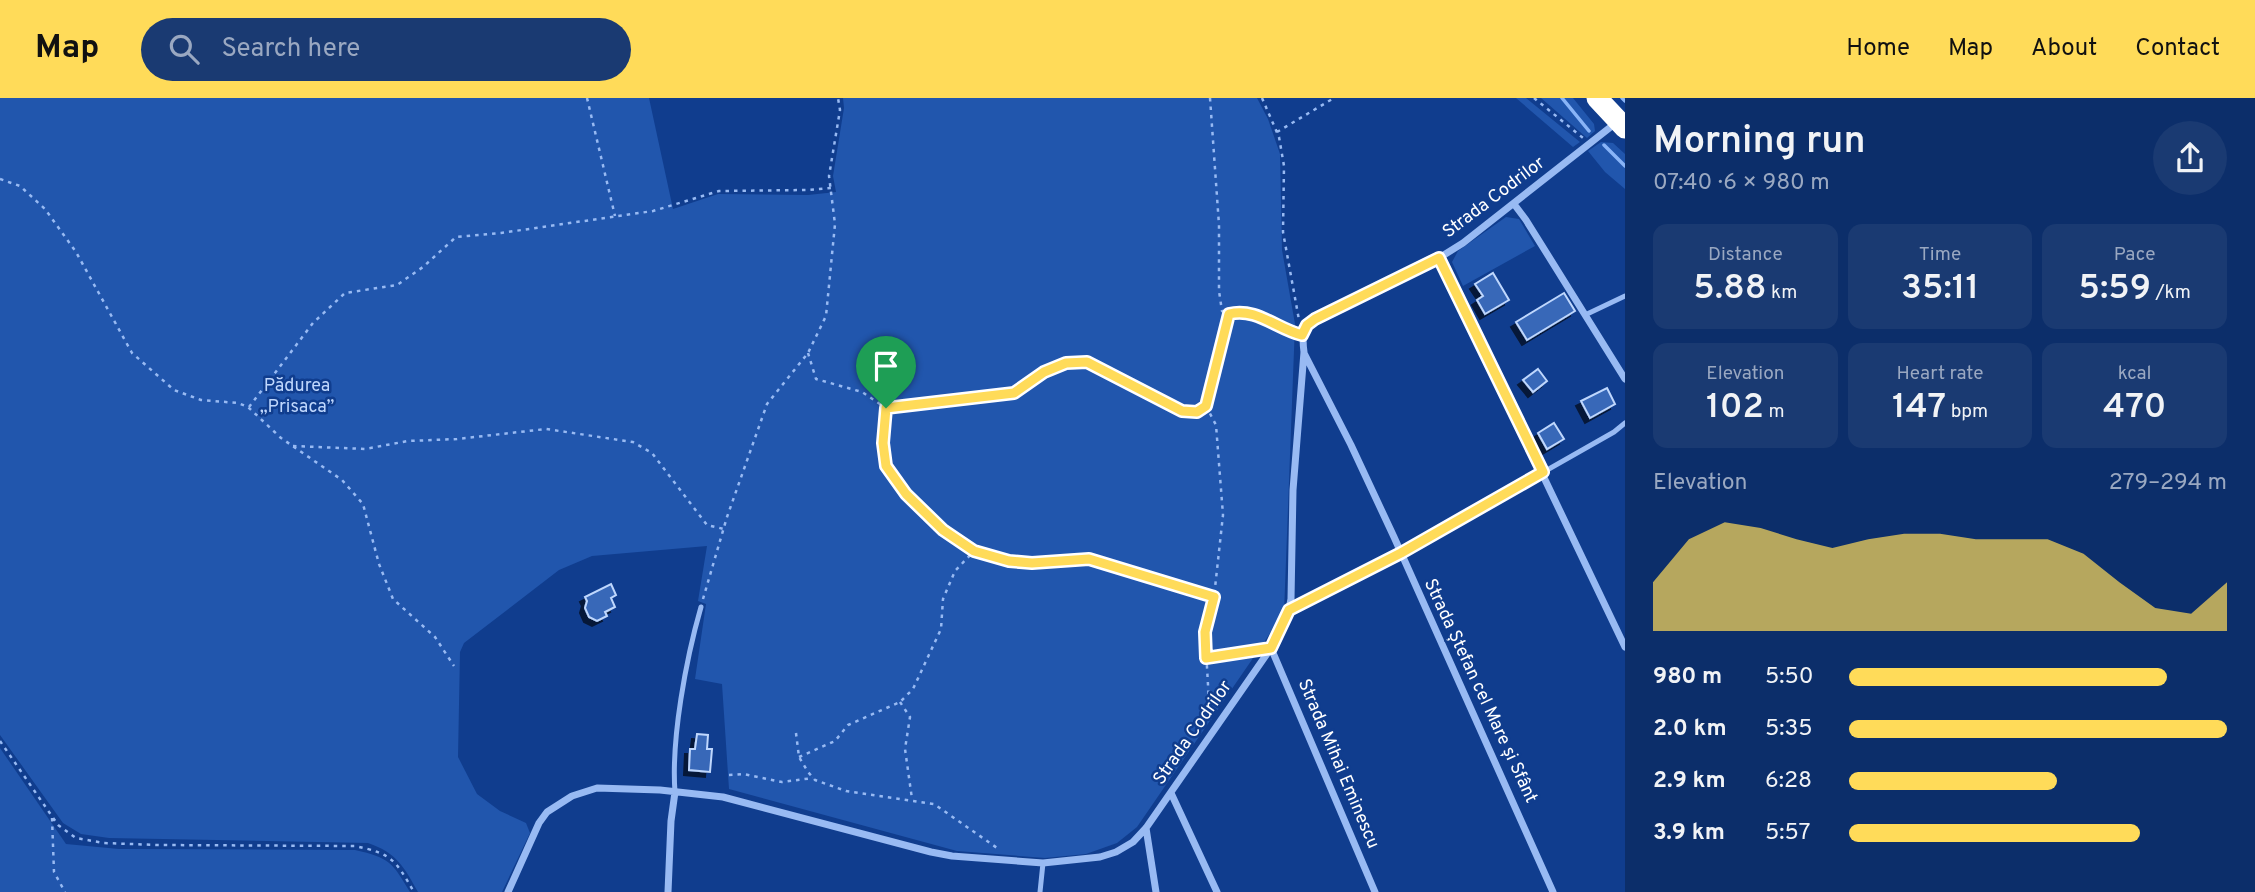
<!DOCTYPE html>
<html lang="en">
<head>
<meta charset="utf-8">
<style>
	body { margin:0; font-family:Overpass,sans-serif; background:#1a3a72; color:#f1f3f6; height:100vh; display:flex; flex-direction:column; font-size:26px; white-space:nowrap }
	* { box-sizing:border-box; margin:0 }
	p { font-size:23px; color:#9aa8c1 }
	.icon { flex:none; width:38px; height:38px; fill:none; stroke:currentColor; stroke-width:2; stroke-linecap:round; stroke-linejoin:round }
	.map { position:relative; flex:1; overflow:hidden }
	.side { display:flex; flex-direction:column; background:#0c2e6a; width:630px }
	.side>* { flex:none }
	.pin { position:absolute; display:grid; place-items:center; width:60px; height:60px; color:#fff; margin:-72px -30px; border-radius:50% 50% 50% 0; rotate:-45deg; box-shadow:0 0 7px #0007 }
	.pin .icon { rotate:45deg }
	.round { display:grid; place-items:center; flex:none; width:74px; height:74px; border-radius:37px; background:#1a3a72 }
	.head { display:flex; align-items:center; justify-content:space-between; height:119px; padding:0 28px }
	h1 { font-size:38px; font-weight:600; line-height:52px }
	.metrics { display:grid; grid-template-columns:repeat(3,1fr); gap:10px; height:119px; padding:7px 28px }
	.metrics div { display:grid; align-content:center; border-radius:14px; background:#1a3a72; text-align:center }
	.metrics b { font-size:35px; font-weight:600 }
	.metrics small { font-size:19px; font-weight:400 }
	.metrics p { font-size:19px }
	.chart { height:196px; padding:14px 28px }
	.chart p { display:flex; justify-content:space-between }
	.chart svg { width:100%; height:126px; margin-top:7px; fill:#ffdb59; opacity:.7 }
	ul { padding:0 28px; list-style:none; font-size:23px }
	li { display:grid; grid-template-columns:112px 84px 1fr; align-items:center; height:52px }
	li i { height:18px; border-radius:9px; background:#ffdb59 }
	header { display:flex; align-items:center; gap:42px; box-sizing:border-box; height:98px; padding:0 35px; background:#ffdb59; color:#111 }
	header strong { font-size:33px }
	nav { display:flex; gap:38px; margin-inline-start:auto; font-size:24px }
	.search { width:490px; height:63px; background:#1a3a72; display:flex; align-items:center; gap:18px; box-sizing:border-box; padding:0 24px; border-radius:38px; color:#9aa8c1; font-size:26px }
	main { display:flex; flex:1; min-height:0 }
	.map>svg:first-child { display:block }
	.green { fill:#2156ad }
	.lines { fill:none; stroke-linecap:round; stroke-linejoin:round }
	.stream { stroke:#89b4f7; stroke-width:3.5 }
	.building { fill:#3868b8; stroke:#bfd7fd; stroke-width:2; filter:url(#shadow) }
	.path { stroke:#98baf3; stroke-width:2.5; stroke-dasharray:3.5 5; stroke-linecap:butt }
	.lane { stroke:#98baf3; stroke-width:5 }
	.street { stroke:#98baf3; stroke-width:7 }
	.highway { stroke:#fff; stroke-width:21 }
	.route-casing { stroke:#fff; stroke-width:14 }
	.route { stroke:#ffdb59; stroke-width:9 }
	.labels { text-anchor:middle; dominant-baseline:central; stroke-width:5; stroke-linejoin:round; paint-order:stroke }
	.street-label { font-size:18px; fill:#fff; stroke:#103d8e }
	.park-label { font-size:18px; fill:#bfd7fd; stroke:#103d8e }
</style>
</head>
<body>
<header>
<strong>Map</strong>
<div class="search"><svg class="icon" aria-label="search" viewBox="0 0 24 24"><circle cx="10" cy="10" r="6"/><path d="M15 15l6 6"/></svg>Search here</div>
<nav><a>Home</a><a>Map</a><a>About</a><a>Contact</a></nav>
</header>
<main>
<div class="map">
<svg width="1625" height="794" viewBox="0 0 1625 794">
	<defs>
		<filter id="shadow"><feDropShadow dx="-5" dy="5" stdDeviation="0" flood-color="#0009"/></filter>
	</defs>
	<rect width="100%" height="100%" fill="#103d8e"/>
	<path class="green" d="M0,0H649L673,111L718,96L808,97L836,94L833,78L844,10L843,0H1257L1268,21L1280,56L1282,152L1295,226L1284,515L1137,729L1117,745L1086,756L1045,760L957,753L729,691L722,586L695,581L706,506L698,503L707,448L592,458L559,472L464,545L460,554L458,659L477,696L500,713L526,725L530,735L502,794H418C404,769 397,755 368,745L109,740L81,736L63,725L0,637Z
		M1516,0H1526L1580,44L1573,49Z
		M1541,0H1573L1594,26L1595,33L1587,40Z
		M1601,44L1613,45L1625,56V91L1605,74L1588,53Z
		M1506,119L1519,121L1535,148L1463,188L1452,164L1458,153Z
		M0,650L66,746L119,751L355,752C390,760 392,764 410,794H0Z"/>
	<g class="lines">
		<path class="stream" d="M1562,0L1589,33
			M1622,0L1625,3
			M1604,47L1625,68"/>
	</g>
	<path class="building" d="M1493,175L1509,202L1485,216L1477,202L1483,198L1475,186Z
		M1564,195L1575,213L1527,242L1516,224Z
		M1538,271L1547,283L1533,294L1523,282Z
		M1607,290L1615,306L1590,320L1581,303Z
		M1554,325L1564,341L1547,351L1538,335Z
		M611,486L616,497L611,500L615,509L605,514L607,518L597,523L589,519L585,510L587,503L585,499Z
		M697,636L708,637L707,651H712L710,674L689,672L690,651H695Z"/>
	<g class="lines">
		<path class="path" d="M587,0L615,118
			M1210,0L1219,127V193L1222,213L1229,216L1243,212L1293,235
			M1262,0L1279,39L1284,68L1283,134L1299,222
			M1534,0L1583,40
			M1277,34L1334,0
			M0,81L20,88L45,111L76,154L132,255L174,292L201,302L238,305L248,309L281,340L342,382L363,406L379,466L393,501L435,539L454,568
			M808,255L816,281L862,294L886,310L1014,295L1044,274L1066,265L1087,264L1182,313L1197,314L1206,308L1229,216
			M1206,308L1216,327L1223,417L1214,499L1205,534L1210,622
			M249,309L313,225L345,195L397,187L423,169L456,139L501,135L653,113L719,93L808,92L831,90
			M886,310L883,345L886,368L906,395L943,432L974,453L1009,463L1033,465L1089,461L1214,499
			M293,348L365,351L408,343L457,341L546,331L633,344L652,355L707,427L724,431
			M703,501L727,419L767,306L808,255L826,218L835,126L829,78L840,12L838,0
			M1206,560L1258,552
			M900,604L910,619L905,651L912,701
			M796,635L799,659L808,674L815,682L846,693L934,706L1000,752
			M0,643L58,727L76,740L104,745L158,747L355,748C393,756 395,762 414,794
			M799,659L835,643L848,627L900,604L913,591L941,531L943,501L955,473L974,453
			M729,677L743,676L782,684L813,680
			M52,720L54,774L65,794"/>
		<path class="lane" d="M1585,217L1625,198
			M1289,512L1401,455L1614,334L1625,325
			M675,694C671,641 686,561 701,509
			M1040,794L1043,765"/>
		<path class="street" d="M1514,106L1526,122L1625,281
			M1439,160L1625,549
			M1304,255L1351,347L1394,439L1553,794
			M1271,550L1375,794
			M1171,695L1217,794
			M1146,730L1156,794
			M508,794L539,725L547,714L572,698L597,690L660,692L723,699L931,754L952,758L1043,765L1100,759L1116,754L1133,744L1146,730L1271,550L1288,517L1291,501L1293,392L1304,254C1302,239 1302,231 1315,221L1439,160L1463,145L1617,24
			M668,794L671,723L675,694"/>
		<path class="highway" d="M1597,0L1625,30"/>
	</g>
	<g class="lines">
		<defs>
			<path id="route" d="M1439,160L1543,374L1401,455L1289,512L1271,550L1206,560L1205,534L1214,499L1089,461L1032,465L1009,463L974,453L943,432L906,396L886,368L883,345L886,310L1014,295L1044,274L1066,265L1087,264L1182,313L1197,314L1206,308L1229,216C1256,209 1277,231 1302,237L1307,227L1315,221Z"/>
		</defs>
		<use href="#route" class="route-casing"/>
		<use href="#route" class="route"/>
	</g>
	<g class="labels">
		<g class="street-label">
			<text transform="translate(1494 100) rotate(-37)">Strada Codrilor</text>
			<text transform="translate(1480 593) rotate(65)">Strada Ștefan cel Mare și Sfânt</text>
			<text transform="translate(1193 635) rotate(-55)">Strada Codrilor</text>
			<text transform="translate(1338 666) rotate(67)">Strada Mihai Eminescu</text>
		</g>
		<g class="park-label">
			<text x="297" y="288">Pădurea<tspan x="297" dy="21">„Prisaca”</tspan></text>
		</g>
	</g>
</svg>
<div class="pin" style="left:886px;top:310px;background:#1e9e55"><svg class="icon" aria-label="arrive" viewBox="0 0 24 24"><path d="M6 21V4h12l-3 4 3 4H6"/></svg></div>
</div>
<section class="side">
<div class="head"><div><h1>Morning run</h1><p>07:40 · 6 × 980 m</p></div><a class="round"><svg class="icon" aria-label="share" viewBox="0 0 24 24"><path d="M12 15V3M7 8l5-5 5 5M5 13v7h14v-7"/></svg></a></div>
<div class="metrics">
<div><p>Distance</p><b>5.88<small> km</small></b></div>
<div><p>Time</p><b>35:11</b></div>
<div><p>Pace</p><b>5:59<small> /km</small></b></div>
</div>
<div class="metrics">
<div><p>Elevation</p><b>102<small> m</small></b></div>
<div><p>Heart rate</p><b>147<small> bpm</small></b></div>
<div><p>kcal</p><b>470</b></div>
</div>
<div class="chart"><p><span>Elevation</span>279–294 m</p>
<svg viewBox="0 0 160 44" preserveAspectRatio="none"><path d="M0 44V27L10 12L20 6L30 8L40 12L50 15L60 12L70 10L80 10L90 12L100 12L110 12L120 17L130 27L140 36L150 38L160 27V44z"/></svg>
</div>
<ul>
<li><b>980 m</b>5:50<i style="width:84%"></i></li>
<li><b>2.0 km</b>5:35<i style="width:100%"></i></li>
<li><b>2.9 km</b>6:28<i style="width:55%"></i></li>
<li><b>3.9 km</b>5:57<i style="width:77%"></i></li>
</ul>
</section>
</main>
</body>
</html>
